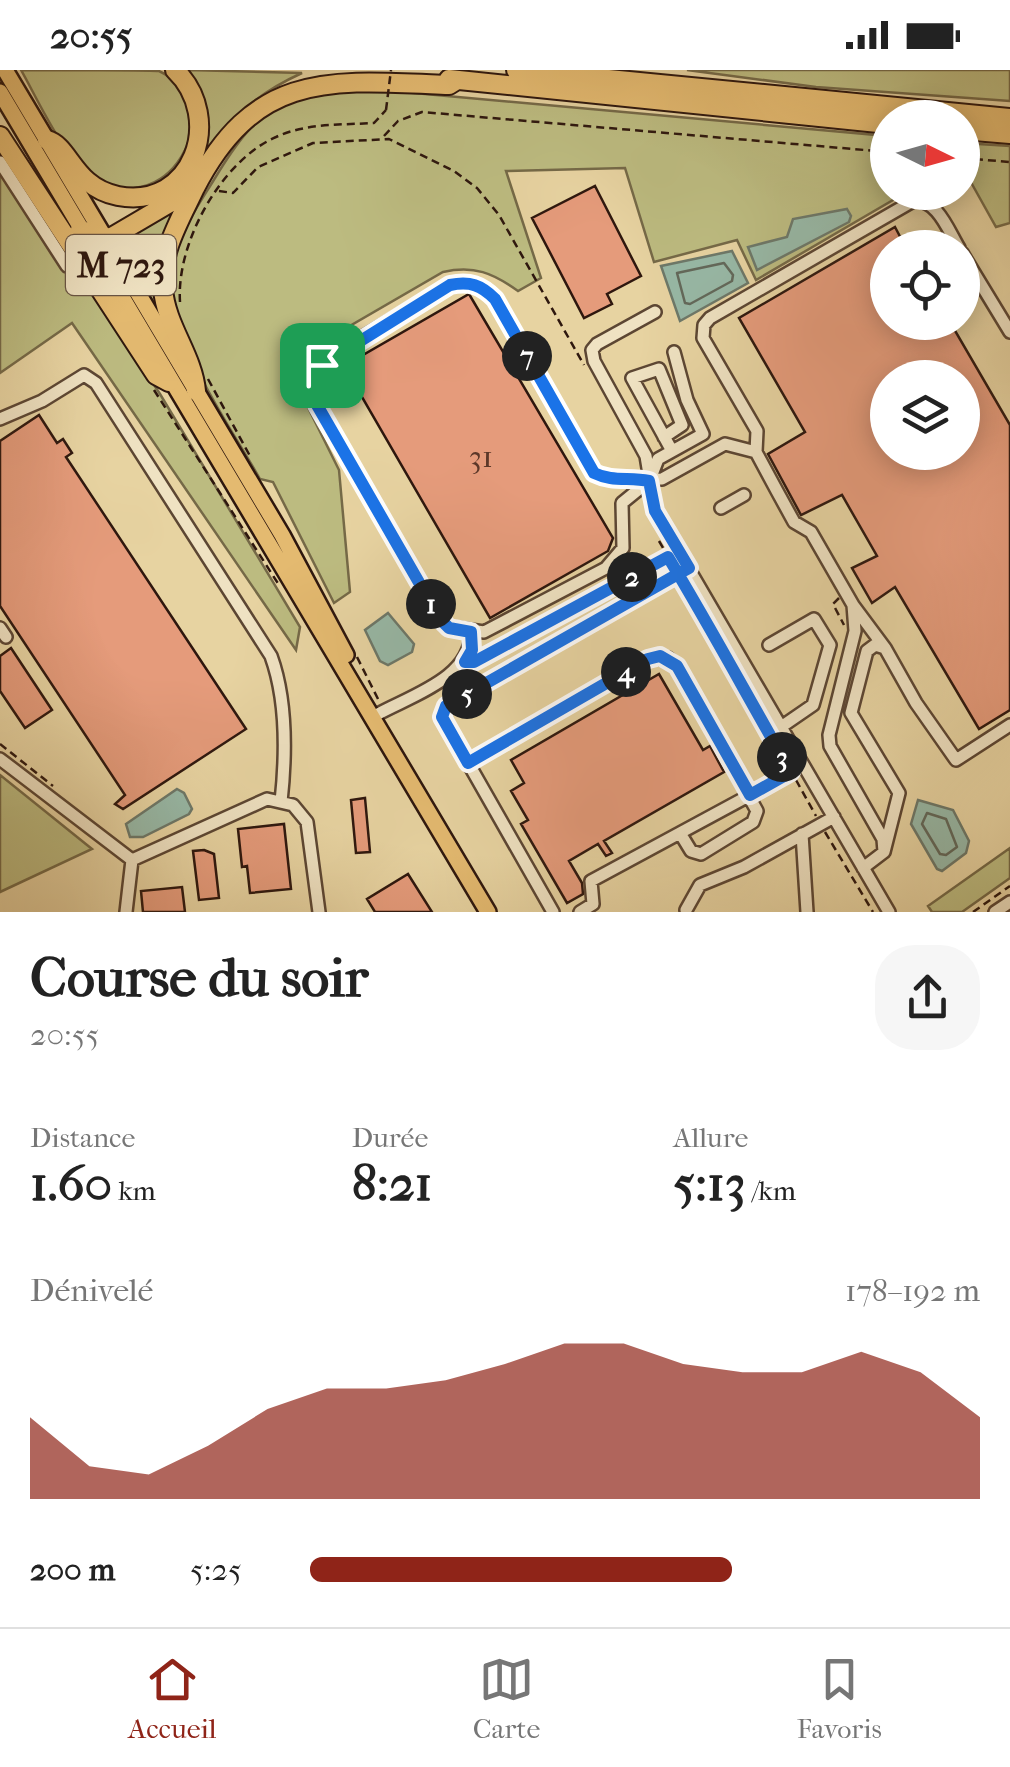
<!DOCTYPE html>
<html lang="fr">
<head>
<meta charset="utf-8">
<style>
	body { margin:0; font-family:"IM FELL French Canon",serif; background:#f6f6f6; color:#222; height:100vh; display:flex; flex-direction:column; font-size:38px; white-space:nowrap }
	* { box-sizing:border-box; margin:0 }
	p { font-size:32px; color:#767676 }
	.icon { flex:none; width:55px; height:55px; fill:none; stroke:currentColor; stroke-width:2; stroke-linecap:round; stroke-linejoin:round }
	.map { position:relative; height:842px; overflow:hidden }
	.sheet { display:flex; flex-direction:column; background:#fff; flex:1 }
	.sheet>* { flex:none }
	.needle { width:65px; rotate:95deg }
	.controls { position:absolute; left:870px; top:30px; display:grid; gap:20px }
	.controls a { display:grid; place-items:center; width:110px; height:110px; border-radius:50%; background:#fff; box-shadow:0 5px 25px #0003; font-size:50px }
	.pin { position:absolute; display:grid; place-items:center; width:85px; height:85px; color:#fff; margin:-42px; border-radius:20px; box-shadow:0 5px 15px #0006 }
	.km { position:absolute; width:50px; height:50px; margin:-25px; border-radius:50%; background:#222; color:#fff; font-size:28px; line-height:50px; text-align:center }
	.round { display:grid; place-items:center; flex:none; width:105px; height:105px; border-radius:40px; background:#f6f6f6 }
	.summary { display:flex; align-items:center; justify-content:space-between; height:170px; padding:0 30px }
	h1 { font-size:55px; font-weight:800; line-height:75px }
	.metrics { display:grid; grid-template-columns:repeat(3,1fr); gap:15px; height:170px; padding:10px 30px }
	.metrics div { display:grid; align-content:center }
	.metrics b { font-size:50px; font-weight:800 }
	.metrics small { font-size:28px; font-weight:400 }
	.metrics p { font-size:28px }
	.chart { height:280px; padding:20px 30px }
	.chart p { display:flex; justify-content:space-between }
	.chart svg { width:100%; height:180px; margin-top:10px; fill:#8f2418; opacity:.7 }
	ul { padding:0 30px; list-style:none; font-size:32px }
	li { display:grid; grid-template-columns:160px 120px 1fr; align-items:center; height:75px }
	li i { height:25px; border-radius:12px; background:#8f2418 }
	.status { display:flex; justify-content:space-between; align-items:center; height:70px; padding:0 50px; background:#fff; direction:ltr }
	.status svg { height:28px; fill:currentColor }
	.tab-bar { display:flex; justify-content:space-around; align-items:center; height:140px; border-top:2px solid #e0e0e0; background:#fff; font-size:28px; color:#767676 }
	.tab-bar a { display:grid; justify-items:center; gap:5px }
	.tab-bar .selected { color:#8f2418 }
	.map>svg:first-child { display:block }
	.green { fill:#bcbb80; stroke:#756947; stroke-width:2.5 }
	.water { fill:#97b8a6; stroke:#6d7869; stroke-width:2.5 }
	.lines { fill:none; stroke-linecap:round; stroke-linejoin:round }
	.shore { stroke:#62685a; stroke-width:2.5 }
	.building { fill:#e59b7b; stroke:#2e170e; stroke-width:2.5; fill-rule:evenodd }
	.minor-casing { stroke:#5c4633; stroke-width:16 }
	.major-casing { stroke:#2e170e; stroke-width:20 }
	.highway-casing { stroke:#2e170e; stroke-width:22 }
	.path { stroke:#2e170e; stroke-width:2.5; stroke-dasharray:8 5; stroke-linecap:butt }
	.minor { stroke:#efe2c2; stroke-width:11 }
	.major { stroke:#e4ba70; stroke-width:15 }
	.highway { stroke:#e4ba70; stroke-width:18 }
	.path-bridge { stroke:#2e170e; stroke-width:2.5; stroke-dasharray:8 5; stroke-linecap:butt }
	.route-casing { stroke:#fff; stroke-width:20 }
	.route { stroke:#1a73e8; stroke-width:12 }
	.labels { text-anchor:middle; dominant-baseline:central; stroke-width:8; stroke-linejoin:round; paint-order:stroke }
	.number-label { font-size:32px; fill:#5c3829 }
	.shield { fill:#efe2c2; stroke:#685444; stroke-width:2.5 }
	.shield-label { font-size:35px; font-weight:bold; fill:#2e170e }
</style>
</head>
<body>
<div class="status"><b>20:55</b><svg viewBox="0 0 49 12"><path d="M0 12V9h3v3zM5 12V6h3v6zM10 12V3h3v9zM15 12V0h3v12zM26 1h20v11H26zM47 4h2v5h-2z"/></svg></div>
<div class="map">
<svg width="1010" height="842" viewBox="0 0 1010 842">
	<rect width="100%" height="100%" fill="#e7d3a1"/>
	<filter id="stains"><feTurbulence type="fractalNoise" baseFrequency=".002" numOctaves="4"/><feColorMatrix values="0 0 0 0 .2 0 0 0 0 .09 0 0 0 0 .02 0 0 0 .5 -.17"/></filter>
	<radialGradient id="worn" r=".72"><stop offset=".6" stop-color="#630" stop-opacity="0"/><stop offset="1" stop-color="#630" stop-opacity=".3"/></radialGradient>
	<path class="green" d="M21,0C43,0 146,0 159,1C235,36 166,161 88,103C62,84 37,28 21,0Z
		M187,0L302,3C260,22 234,45 205,81C210,50 202,26 187,0Z
		M687,0H1010V31L816,17Z
		M348,17L887,66L888,122L905,123L756,210L737,170L654,192L625,98L506,101L541,208L518,221C493,203 474,195 443,202L286,293L339,400L350,522L334,533L273,412L260,409C228,352 164,266 173,199C176,166 198,136 215,108C232,80 255,44 288,31C306,24 329,22 348,17Z
		M963,73L1010,76V153L996,157L963,98Z
		M0,80L160,324L300,557L296,580L72,253L0,303Z
		M183,134L164,252L119,174Z
		M0,705L92,779L0,822Z
		M1010,778V808L962,842H932L928,836Z"/>
	<path class="water" d="M847,139L851,146L849,152L757,200L748,177L787,167L793,149Z
		M732,181L748,213L680,251L661,196Z
		M388,543L414,574L412,582L388,595L380,591L365,560Z
		M177,719L184,723L192,739L189,744L143,767H130L126,754Z
		M918,730L953,740L969,771L966,783L942,801L937,799L911,754Z"/>
	<g class="lines">
		<path class="shore" d="M724,193L733,205L732,211L690,234L685,233L677,203Z
			M927,743L946,749L957,777L946,785L940,784L922,754Z"/>
	</g>
	<path class="building" d="M595,116L641,206L607,224L612,234L584,248L532,148Z
		M895,157L906,178H888V252H950L1010,355V640L979,659L895,517L872,533L852,498L877,486L842,425L801,445L768,384L805,362L739,248ZM888,308H962V382H888Z
		M469,224L613,468L608,481L490,548L344,296Z
		M39,345L57,373L63,369L72,383L66,387L246,659L123,739L115,734L125,725L0,536V371Z
		M11,578L52,640L25,658L0,621V586Z
		M659,604L703,680L710,676L724,702L604,771L612,783L606,786L598,774L569,791L582,813L583,824L567,833L521,754L528,750L511,721L524,713L511,690Z
		M365,728L370,782L356,783L351,730Z
		M284,754L291,819L250,823L247,796L242,797L238,759Z
		M204,780L214,784L219,828L199,830L193,781Z
		M408,804L432,842H375L367,829Z
		M182,817L185,842H143L141,821Z"/>
	<g class="lines">
		<defs>
			<path id="minor" d="M0,92L67,196
				M962,183L1010,262
				M655,242L597,274L592,280L594,291L646,386L655,441L889,842
				M0,349L42,331L84,305L96,313L271,586C287,630 286,686 281,732
				M664,367L682,355L659,299L632,308L672,381
				M651,407L658,389L703,364L687,330L674,282
				M649,411L622,433L623,478L606,498L484,562L449,557L440,549L317,335C312,311 318,298 336,283L449,215C470,211 480,215 495,229L594,403L613,410L662,409L725,374L756,382
				M721,438L744,425
				M853,535L885,578
				M0,558L6,567
				M769,575L814,549L830,575L813,635L781,657
				M378,644C413,625 472,607 471,562
				M0,689L132,790
				M467,693L648,589L668,588L677,596L757,741L753,752L701,784L691,781L680,763
				M802,764L807,842
				M884,782L883,769L830,676L829,665L855,561L853,535L811,462L794,452L777,421L756,382L757,361L703,268L704,255L710,248L913,131C937,128 948,160 959,178
				M132,790L267,729L293,735L307,752L319,842
				M863,798L884,782L899,723L851,643L867,581L875,575L885,578L916,633L956,690L1010,655
				M686,840L700,815L744,797L834,747
				M126,842L132,790
				M553,842L442,647L445,636L689,499
				M580,842L593,834L591,811L791,703
				M995,842L1010,832"/>
			<path id="major" d="M5,0L282,465L346,585
				M0,22L488,842"/>
			<path id="highway" d="M516,0L1010,48
				M449,9L888,54
				M962,60L1010,64
				M0,66L156,305L169,312
				M47,70C70,76 73,117 118,126C193,140 225,48 175,0
				M80,160L110,168L173,131L192,114
				M196,321C193,286 166,256 163,219C160,182 180,150 195,118C256,0 330,10 449,15L457,10"/>
		</defs>
		<use href="#minor" class="minor-casing"/>
		<use href="#major" class="major-casing"/>
		<use href="#highway" class="highway-casing"/>
		<path class="path" d="M384,66L398,51L422,42L888,82
			M962,88L1010,92
			M219,121L233,123L258,97L313,73L389,69L454,101L477,118L499,145L584,295
			M180,232C176,173 221,91 276,67C306,53 341,55 374,53L386,40
			M208,309L250,386
			M154,320L279,515
			M659,471L673,495
			M684,514L787,694
			M839,528L833,534L844,555
			M357,587L380,633
			M471,592L667,487
			M0,674L53,716
			M796,710L816,746
			M825,762L873,842
			M973,842L1010,816"/>
		<use href="#minor" class="minor"/>
		<use href="#major" class="major"/>
		<use href="#highway" class="highway"/>
		<path class="path-bridge" d="M386,40L391,0"/>
	</g>
	<g class="lines">
		<defs>
			<path id="route" d="M322,295L314,317L317,335L440,549L449,558L471,562L472,580L465,592H474L668,487C711,558 750,631 791,702L750,725L677,596L660,586L648,589L468,693L442,647L446,636L678,504L689,498L655,441L649,411C629,407 612,412 594,403L495,229C481,215 470,211 450,215L322,295"/>
		</defs>
		<use href="#route" class="route-casing"/>
		<use href="#route" class="route"/>
	</g>
	<g class="labels">
		<g class="number-label">
			<text x="481" y="386">31</text>
		</g>
		<rect class="shield" x="66" y="165" width="110" height="60" rx="8"/>
		<g class="shield-label">
			<text x="121" y="195">M 723</text>
		</g>
	</g>
	<rect width="100%" height="100%" filter="url(#stains)"/>
	<rect width="100%" height="100%" fill="url(#worn)"/>
</svg>
<div class="controls">
<a><svg class="needle" viewBox="-14 -14 28 28"><path d="M0-13l5 13h-10z" fill="#e53935"/><path d="M0 13l5-13h-10z" fill="#767676"/></svg></a>
<a><svg class="icon" aria-label="locate" viewBox="0 0 24 24"><circle cx="12" cy="12" r="6"/><path d="M12 2v4M12 18v4M2 12h4M18 12h4"/></svg></a>
<a><svg class="icon" aria-label="layers" viewBox="0 0 24 24"><path d="M12 4l9 5-9 5-9-5zM3 14l9 5 9-5"/></svg></a>
</div>
<div class="pin" style="left:322px;top:295px;background:#1e9e55"><svg class="icon" aria-label="arrive" viewBox="0 0 24 24"><path d="M6 21V4h12l-3 4 3 4H6"/></svg></div>
<b class="km" style="left:431px;top:534px">1</b>
<b class="km" style="left:632px;top:507px">2</b>
<b class="km" style="left:782px;top:687px">3</b>
<b class="km" style="left:626px;top:602px">4</b>
<b class="km" style="left:467px;top:624px">5</b>
<b class="km" style="left:527px;top:286px">7</b>
</div>
<section class="sheet">
<div class="summary"><div><h1>Course du soir</h1><p>20:55</p></div><a class="round"><svg class="icon" aria-label="share" viewBox="0 0 24 24"><path d="M12 15V3M7 8l5-5 5 5M5 13v7h14v-7"/></svg></a></div>
<div class="metrics">
<div><p>Distance</p><b>1.60<small> km</small></b></div>
<div><p>Durée</p><b>8:21</b></div>
<div><p>Allure</p><b>5:13<small> /km</small></b></div>
</div>
<div class="chart"><p><span>Dénivelé</span>178–192 m</p>
<svg viewBox="0 0 160 44" preserveAspectRatio="none"><path d="M0 44V24L10 36L20 38L30 31L40 22L50 17L60 17L70 15L80 11L90 6L100 6L110 11L120 13L130 13L140 8L150 13L160 24V44z"/></svg>
</div>
<ul>
<li><b>200 m</b>5:25<i style="width:63%"></i></li>
</ul>
</section>
<nav class="tab-bar">
<a class="selected"><svg class="icon" aria-label="home" viewBox="0 0 24 24"><path d="M3 11l9-7 9 7M6 9v11h12V9"/></svg>Accueil</a>
<a><svg class="icon" aria-label="map" viewBox="0 0 24 24"><path d="M3 6l6-2 6 2 6-2v14l-6 2-6-2-6 2zM9 4v14M15 6v14"/></svg>Carte</a>
<a><svg class="icon" aria-label="saved" viewBox="0 0 24 24"><path d="M7 4h10v16l-5-4-5 4z"/></svg>Favoris</a>
</nav>
</body>
</html>
